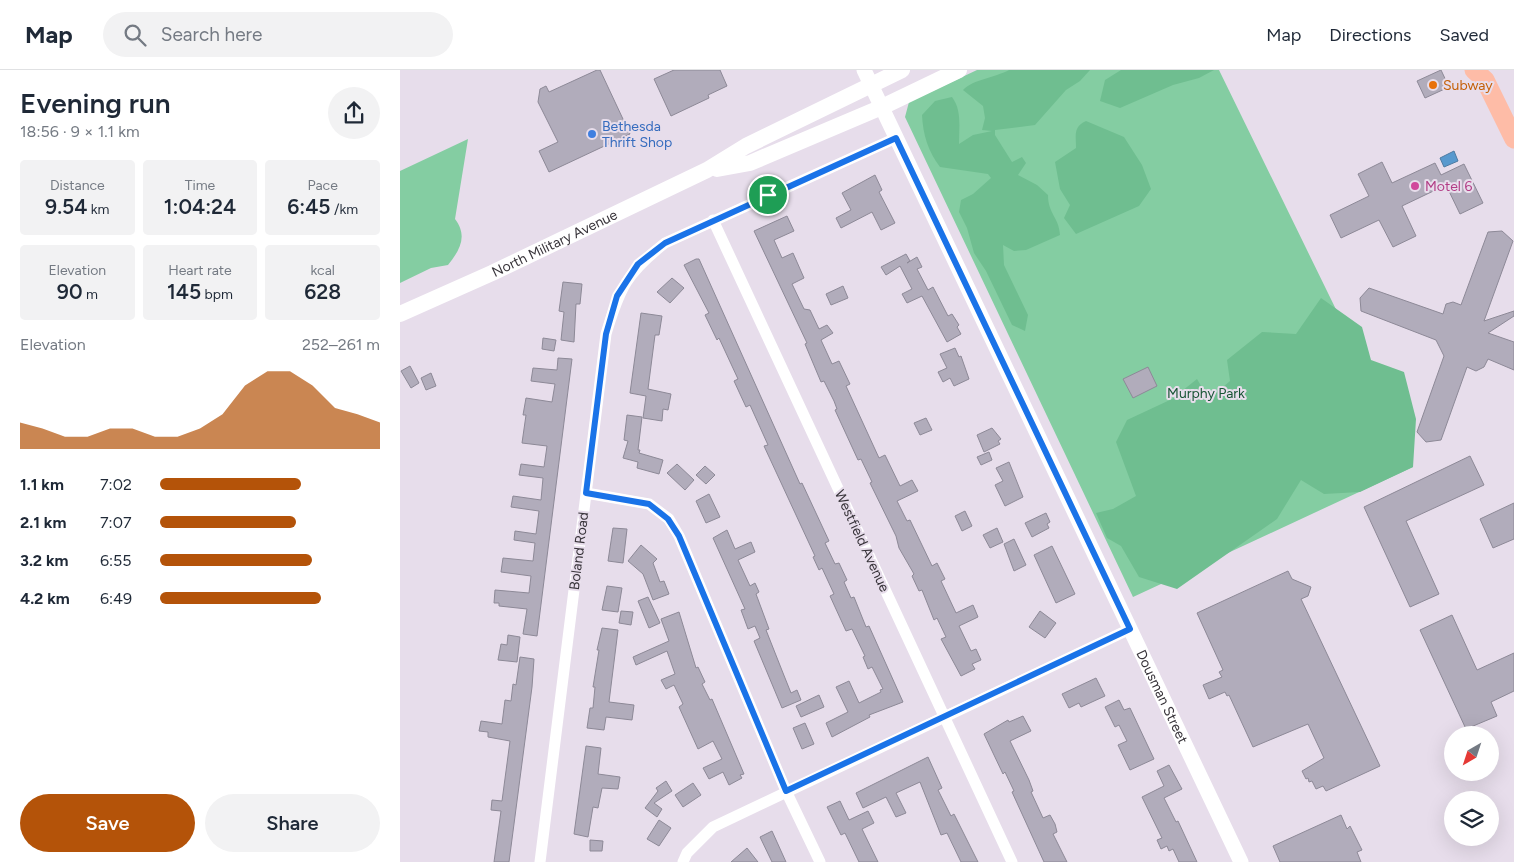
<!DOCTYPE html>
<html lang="en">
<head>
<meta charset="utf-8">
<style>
	body { margin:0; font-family:Figtree,sans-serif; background:#f2f2f3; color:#1f2937; height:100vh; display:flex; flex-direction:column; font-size:19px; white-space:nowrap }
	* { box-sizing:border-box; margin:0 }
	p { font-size:16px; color:#747a83 }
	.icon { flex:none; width:28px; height:28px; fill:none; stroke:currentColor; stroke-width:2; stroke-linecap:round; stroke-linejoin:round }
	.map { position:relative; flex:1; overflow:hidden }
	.sheet { display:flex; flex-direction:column; background:#fff; width:400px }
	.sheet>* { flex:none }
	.needle { width:32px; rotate:219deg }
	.fabs { position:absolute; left:1044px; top:656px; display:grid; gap:10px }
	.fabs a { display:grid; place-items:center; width:55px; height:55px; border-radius:50%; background:#fff; box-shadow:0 5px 20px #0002; font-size:25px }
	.pin { position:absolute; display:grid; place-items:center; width:42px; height:42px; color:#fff; margin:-21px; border:2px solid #fff; border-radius:50%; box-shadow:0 1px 5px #0007 }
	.round { display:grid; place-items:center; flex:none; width:52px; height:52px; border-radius:26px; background:#f2f2f3 }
	.headline { display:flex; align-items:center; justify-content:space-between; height:85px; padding:0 20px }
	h1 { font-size:28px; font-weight:600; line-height:38px }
	.stats { display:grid; grid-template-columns:repeat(3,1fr); gap:8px; height:85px; padding:5px 20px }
	.stats div { display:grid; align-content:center; border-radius:5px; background:#f2f2f3; text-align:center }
	.stats b { font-size:21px; font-weight:600 }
	.stats small { font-size:14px; font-weight:400 }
	.stats p { font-size:14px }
	.chart { height:140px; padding:10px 20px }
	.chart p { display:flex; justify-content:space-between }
	.chart svg { width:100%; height:90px; margin-top:5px; fill:#b45309; opacity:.7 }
	.action { display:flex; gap:10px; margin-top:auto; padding:10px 20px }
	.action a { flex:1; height:58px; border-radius:30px; background:#b45309; color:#fff; font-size:20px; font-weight:600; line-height:58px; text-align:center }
	.action a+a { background:#f2f2f3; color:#1f2937 }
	ul { padding:0 20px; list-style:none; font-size:16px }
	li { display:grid; grid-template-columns:80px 60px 1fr; align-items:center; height:38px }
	li i { height:12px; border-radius:6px; background:#b45309 }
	header { display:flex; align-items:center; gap:30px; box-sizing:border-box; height:70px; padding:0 25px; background:#fff; border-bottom:1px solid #e0e1e3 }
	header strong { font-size:24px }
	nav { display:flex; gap:28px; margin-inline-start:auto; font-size:18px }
	.search { width:350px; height:45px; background:#f2f2f3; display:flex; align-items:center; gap:12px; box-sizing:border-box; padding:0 18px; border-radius:28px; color:#747a83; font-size:19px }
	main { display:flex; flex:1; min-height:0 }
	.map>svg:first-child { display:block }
	.green { fill:#84cda2 }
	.forest { fill:#6fbe90 }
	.water { fill:#5899ce; stroke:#4e7ba2 }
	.building { fill:#b1acbb; stroke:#8d8997 }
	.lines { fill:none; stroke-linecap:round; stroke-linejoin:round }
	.minor { stroke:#fff; stroke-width:11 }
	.tertiary { stroke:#fff; stroke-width:15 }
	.secondary { stroke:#fff; stroke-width:16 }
	.primary { stroke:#febca7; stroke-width:19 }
	.route-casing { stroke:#fff; stroke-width:10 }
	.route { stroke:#1a73e8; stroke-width:6 }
	.food-dot { fill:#e8710a; stroke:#e7ddeb; stroke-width:2 }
	.shop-dot { fill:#3f7fe0; stroke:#e7ddeb; stroke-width:2 }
	.hotel-dot { fill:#d1479c; stroke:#e7ddeb; stroke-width:2 }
	.labels { text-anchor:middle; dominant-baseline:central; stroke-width:4; stroke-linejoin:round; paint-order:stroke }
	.food-label { font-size:14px; fill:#c56008; stroke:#e7ddeb; text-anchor:start }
	.shop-label { font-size:14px; fill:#366cbe; stroke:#e7ddeb; text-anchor:start }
	.hotel-label { font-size:14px; fill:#b23c85; stroke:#e7ddeb; text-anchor:start }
	.street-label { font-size:14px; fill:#38343a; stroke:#e7ddeb }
	.park-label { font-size:14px; fill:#195536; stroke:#e7ddeb }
</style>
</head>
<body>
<header>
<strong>Map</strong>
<div class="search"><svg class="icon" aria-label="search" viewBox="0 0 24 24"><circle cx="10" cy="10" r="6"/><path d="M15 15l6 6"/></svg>Search here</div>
<nav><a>Map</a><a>Directions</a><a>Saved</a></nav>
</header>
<main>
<section class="sheet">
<div class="headline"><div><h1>Evening run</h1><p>18:56 · 9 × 1.1 km</p></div><a class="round"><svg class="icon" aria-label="share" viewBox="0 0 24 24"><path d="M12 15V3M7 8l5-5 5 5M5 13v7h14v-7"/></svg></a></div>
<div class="stats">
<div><p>Distance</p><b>9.54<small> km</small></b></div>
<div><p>Time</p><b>1:04:24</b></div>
<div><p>Pace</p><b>6:45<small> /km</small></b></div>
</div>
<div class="stats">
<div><p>Elevation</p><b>90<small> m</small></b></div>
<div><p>Heart rate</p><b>145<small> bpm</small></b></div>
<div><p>kcal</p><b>628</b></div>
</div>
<div class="chart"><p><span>Elevation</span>252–261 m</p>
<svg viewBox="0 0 160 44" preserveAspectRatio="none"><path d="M0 44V31L10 34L20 38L30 38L40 34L50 34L60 38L70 38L80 34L90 27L100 13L110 6L120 6L130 13L140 24L150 27L160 31V44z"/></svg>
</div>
<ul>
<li><b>1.1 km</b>7:02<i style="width:64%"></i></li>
<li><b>2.1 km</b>7:07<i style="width:62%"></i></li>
<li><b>3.2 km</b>6:55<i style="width:69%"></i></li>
<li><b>4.2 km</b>6:49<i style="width:73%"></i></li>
</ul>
<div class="action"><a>Save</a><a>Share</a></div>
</section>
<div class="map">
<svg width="1114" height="792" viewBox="0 0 1114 792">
	<rect width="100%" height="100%" fill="#e7ddeb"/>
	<path class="green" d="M577,0H819L1013,397L733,527L505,47L509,32Z
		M68,69L55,149C68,166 60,180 48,195L31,198L0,213V101Z"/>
	<path class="forest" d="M609,0H690L680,11L666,20L635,55L595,60V65L612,92L622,87L626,93L618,105L637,115L648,125C648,144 659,147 660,165L626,180L614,181L603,175L604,195L628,245L625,261L612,255L586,201L574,183L567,158L559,142L561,130L573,124L591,108L588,104L540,97C528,81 523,65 522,45L535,31L552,27C562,40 559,58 559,74L573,65L592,61L582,60L585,48L583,36L563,20C574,9 594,8 609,0Z
		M721,0H814L799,8L773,15L720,38L700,31L705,10Z
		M686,51L724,67L742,95L751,119L739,136L676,164L664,148L670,135L660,119L655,92L676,78C676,65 673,57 686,51Z
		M921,228L962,257L971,290L1004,302L1016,349L1013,397L960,422L924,424L901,410L877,449L777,519L739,507L721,476L707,468L696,443L713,439L736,426L716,372L727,350L772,329L797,309L809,329L830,311L827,290L862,262L896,264Z"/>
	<path class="water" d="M1054,81L1058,91L1044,97L1040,88Z"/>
	<path class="building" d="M197,0H200L230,64L149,102L139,81L158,72L138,32L140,19L146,16L149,22Z
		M274,0H320L327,16L308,25L309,28L271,46L254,9Z
		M1041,0L1049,17L1025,28L1017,11Z
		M982,92L992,113L1035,93L1041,105L1064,94L1083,133L1060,144L1046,115L1002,136L1016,166L993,177L979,150L941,168L930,145L969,126L958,104Z
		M475,105L482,120L479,122L495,153L481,160L472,142L441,158L436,148L451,140L442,123Z
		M387,146L394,161L374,170L382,188L393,183L404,208L392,214L404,239L410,240L419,259L427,255L433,263L421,270L432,294L439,291L450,314L446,316L479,388L485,385L500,416L512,410L518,421L497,431L507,451L510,450L532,496L537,493L545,509L541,511L556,543L573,535L578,547L559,556L571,581L576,579L581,590L572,594L575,599L561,606L541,569L546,567L537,548L534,550L522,520L519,521L512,506L514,504L499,478L496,466L470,413L472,412L461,389L458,390L435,340L437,339L434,331L424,311L421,312L405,274L407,273L354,161Z
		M1102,161L1113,171L1084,251L1114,241V246L1088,263L1114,272V300L1088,289L1084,297L1076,301L1067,297L1041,370L1026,372L1017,362L1044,286L1036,270L961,241L960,228L969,218L1043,244L1046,234L1053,232L1061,235L1088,162Z
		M506,184L510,191L507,193L517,187L522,197L517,199L528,220L533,217L548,246L552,244L559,255L557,257L561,264L547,272L522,226L507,233L502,224L512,219L500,196L486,205L481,197Z
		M296,189H299L400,414L402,413L429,471L425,473L435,494L439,493L447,510L444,512L451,528L454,527L466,557L469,556L503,632L469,645L470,647L432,667L426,653L448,642L436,617L449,611L459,633L481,622L480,620L483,619L472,597L468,599L463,587L465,586L452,559L446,561L430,526L434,524L422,498L419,500L413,487L415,486L364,376L368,375L350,335L346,337L334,311L338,309L319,268L317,270L305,245L309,243L284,195Z
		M272,208L284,218L270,233L257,222Z
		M163,212L182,214L180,234H176L174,272L161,270L164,242L159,241Z
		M443,216L448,228L431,235L426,224Z
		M241,243L262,246L259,265H255L248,319L271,324L268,340L263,339L262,351L243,348L246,326L230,323Z
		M143,268L156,270L154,281L142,279Z
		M555,278L559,287L561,286L569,309L554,316L550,308L543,312L538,302L547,298L540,284Z
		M158,288L172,289L137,566L123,564L127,539L99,536V533H94L95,520L129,523L131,506L101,502L103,488L133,491L135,473L114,470L115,461L136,464L139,441L111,437L113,426L141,430L143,408L119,405L121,394L144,397L147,376L122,373L126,345H123L126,328L152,332L155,314L131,311L133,298L157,300Z
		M10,296L19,313L11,318L1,301Z
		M748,297L757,316L733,328L723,309Z
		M31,303L36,316L26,320L21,308Z
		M227,345L242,347L238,380H240L239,383L263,390L259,404L237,398L238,392L223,388L228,371L224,370Z
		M526,348L532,360L520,365L514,353Z
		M592,358L601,369L598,371L600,374L584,382L577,365Z
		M589,382L592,390L581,395L577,387Z
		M1070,386L1084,415L1006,451L1039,524L1010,537L964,437Z
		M609,392L623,427L605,436L595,415L603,411L596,398Z
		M277,394L294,410L285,420L267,403Z
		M305,396L315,405L306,414L296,405Z
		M309,424L320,447L306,453L296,431Z
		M1114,433V469L1093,478L1080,449Z
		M565,441L572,456L562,461L555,446Z
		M646,443L650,452L647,454L649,458L632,467L625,453Z
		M213,458L227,459L223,493L208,491Z
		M597,458L603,472L590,478L583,465Z
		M327,460L335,479L351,472L355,482L338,490L350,516L355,513L359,522L356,524L369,559L366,560L383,603L391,623L397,620L401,630L382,638L354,571L360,568L355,556L348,559L341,540L345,539L313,468Z
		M614,469L626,495L614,501L604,474Z
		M241,475L257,489L253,493L260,512L264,511L269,524L253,530L243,504L228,491Z
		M652,476L675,524L656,533L634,485Z
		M888,501L892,509L911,517L908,526L901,529L980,696L926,721L923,716L916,719L912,711L909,712L908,708L906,709L902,701L924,688L908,654L853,677L829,625L827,626L825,622L809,629L803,615L822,607L819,602L823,600L797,543Z
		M207,516L222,518L218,542L202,540Z
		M248,527L260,553L249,558L238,531Z
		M221,541L233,542L231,555L219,553Z
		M640,541L656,553L645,568L629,557Z
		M279,542L296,598L298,597L305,612L302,614L310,630L312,629L344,704L340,705L342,708L329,715L323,702L309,709L303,698L322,689L313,671L298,679L279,637L283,634L274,615L266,619L261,610L275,604L267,581L236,595L233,587L269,571L261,549Z
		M1052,545L1077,600L1114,583V621L1091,632L1097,646L1066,659L1020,560Z
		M202,558L218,560L209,632L234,635L232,650L206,647L204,660L187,658L190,638H193L195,617H193L199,580H197Z
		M108,565L120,567L117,592L98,590L101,574L107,575Z
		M120,587L134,589L132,617L109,792H94L101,741L91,740L92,730L102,731L110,671L88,667V662L79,661L81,651L102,654L105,630L111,631L113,614L116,615Z
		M696,608L705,626L681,637L679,633L669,638L662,624Z
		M419,625L424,637L401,647L396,636Z
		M719,630L724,640L730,638L754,689L730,700L718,675L727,671L719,655L715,657L705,637Z
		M623,646L631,661L610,671L629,710L633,721L631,722L643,748L650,745L655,754L657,762L653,764L667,792H644L612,722L614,721L605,702L603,704L584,664L608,650L609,652Z
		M405,653L414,674L402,679L393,658Z
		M186,676L201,678L198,704L220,707L218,719L202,718L198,738L193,737L188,767L174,764Z
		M528,687L542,718L538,720L551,746L554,744L578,792H561L547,763L541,765L520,712L496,723L506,743L496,747L486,727L463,738L456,723Z
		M769,695L782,719L764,728L776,752L778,751L797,792H779L773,779L769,781L767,776L761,779L757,770L762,768L742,727L764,716L757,701Z
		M266,711L272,721L254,733L262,739L257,747L245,738L258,721L256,718Z
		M293,713L301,725L283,737L275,725Z
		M440,731L449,750L468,741L474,753L462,759L478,792H459L445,763L441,765L427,737Z
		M941,745L947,759L950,756L962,780L957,782L961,792H880L873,776Z
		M259,750L271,758L259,776L247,769Z
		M372,761L386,792H372L360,767Z
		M190,770L203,771L202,781H190Z
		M347,778L358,792H331Z"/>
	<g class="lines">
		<path class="minor" d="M313,150L612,792
			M186,423L249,434L269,449L279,466L386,721L420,792
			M140,792L206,264C220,217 227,203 265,173L496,68
			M283,792L287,783L313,757L730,559"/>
		<path class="tertiary" id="s1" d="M464,0L841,792"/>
		<g class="secondary">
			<path d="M317,99L350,93L482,37L559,0"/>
			<path id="s2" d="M0,244L92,203L307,100L346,76L502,0"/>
		</g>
		<path class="primary" d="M1074,0L1085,10L1114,69"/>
	</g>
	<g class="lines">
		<defs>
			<path id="route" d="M496,68L730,559L386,721L279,466L268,449L249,434L186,423L206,264L217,226L238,194L265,173Z"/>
		</defs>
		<use href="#route" class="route-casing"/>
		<use href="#route" class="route"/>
	</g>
	<circle class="food-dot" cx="1033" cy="15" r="5"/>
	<circle class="shop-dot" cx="192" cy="64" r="5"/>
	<circle class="hotel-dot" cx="1015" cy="116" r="5"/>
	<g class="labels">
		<g class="food-label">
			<text x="1043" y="15">Subway</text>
		</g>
		<g class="shop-label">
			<text x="202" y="56">Bethesda<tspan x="202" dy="16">Thrift Shop</tspan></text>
		</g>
		<g class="hotel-label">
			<text x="1025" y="116">Motel 6</text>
		</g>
		<g class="street-label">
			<text stroke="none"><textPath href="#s2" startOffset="170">North Military Avenue</textPath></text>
			<text transform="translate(462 471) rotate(65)">Westfield Avenue</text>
			<text transform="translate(179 481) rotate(-83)">Boland Road</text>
			<text stroke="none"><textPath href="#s1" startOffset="694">Dousman Street</textPath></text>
		</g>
		<g class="park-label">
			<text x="806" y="323">Murphy Park</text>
		</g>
	</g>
</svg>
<div class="fabs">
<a><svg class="needle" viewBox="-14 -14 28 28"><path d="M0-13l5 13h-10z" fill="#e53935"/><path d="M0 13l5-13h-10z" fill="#747a83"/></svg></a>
<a><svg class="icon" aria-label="layers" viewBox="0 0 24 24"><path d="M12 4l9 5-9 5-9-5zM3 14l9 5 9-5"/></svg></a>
</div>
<div class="pin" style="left:368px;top:125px;background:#1e9e55"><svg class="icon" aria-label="arrive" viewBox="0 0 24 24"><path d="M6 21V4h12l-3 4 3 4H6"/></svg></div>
</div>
</main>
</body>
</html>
